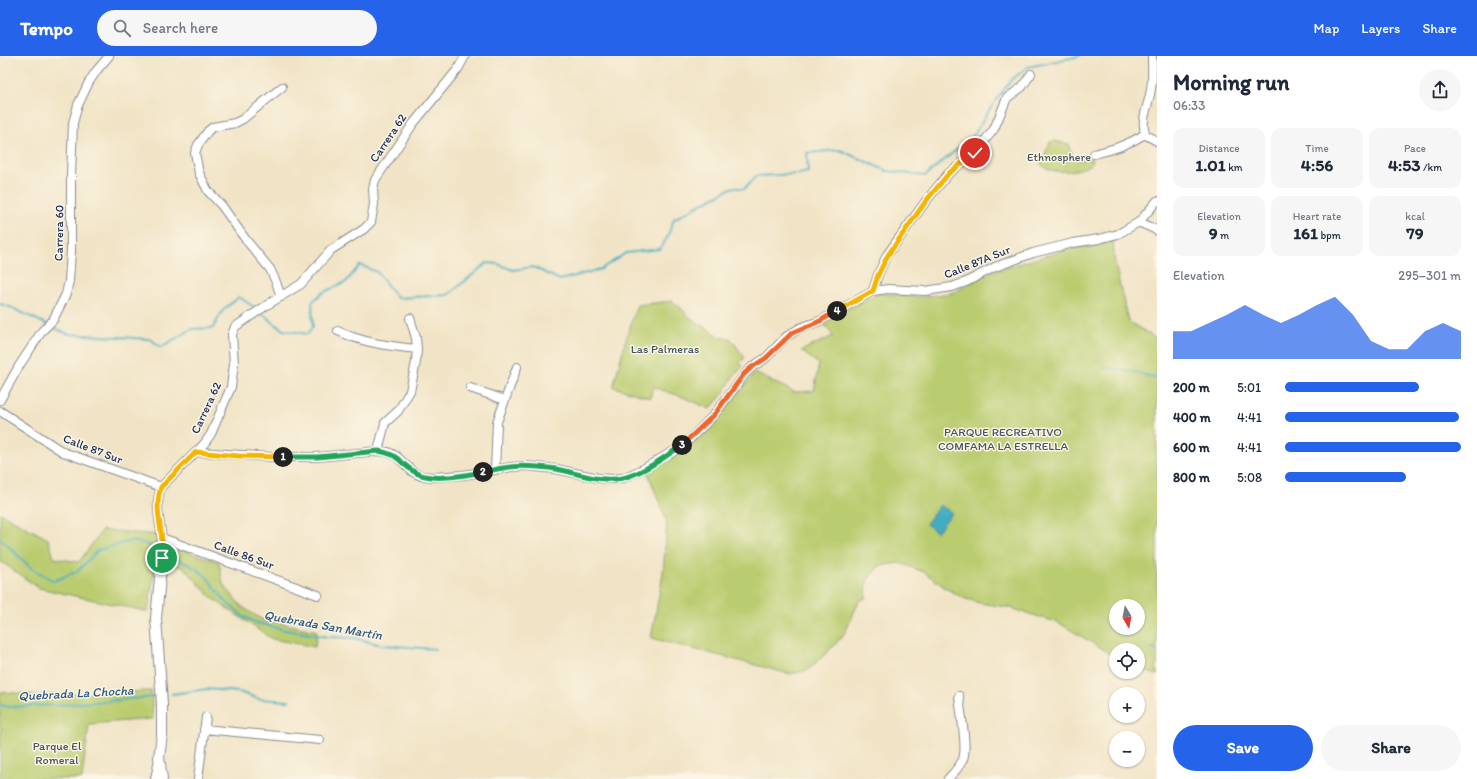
<!DOCTYPE html>
<html lang="en">
<head>
<meta charset="utf-8">
<style>
	body { margin:0; font-family:Itim,sans-serif; background:#f6f6f7; color:#1f2937; height:100vh; display:flex; flex-direction:column; font-size:15px; white-space:nowrap }
	* { box-sizing:border-box; margin:0 }
	p { font-size:13px; color:#747a83 }
	.icon { flex:none; width:22px; height:22px; fill:none; stroke:currentColor; stroke-width:2; stroke-linecap:round; stroke-linejoin:round }
	.map { position:relative; flex:1; overflow:hidden }
	.side { display:flex; flex-direction:column; background:#fff; width:320px }
	.side>* { flex:none }
	.needle { width:26px; rotate:170deg }
	.fabs { position:absolute; left:1109px; top:543px; display:grid; gap:8px }
	.fabs a { display:grid; place-items:center; width:36px; height:36px; border-radius:50%; background:#fff; box-shadow:0 1px 3px #0004; font-size:20px }
	.pin { position:absolute; display:grid; place-items:center; width:34px; height:34px; color:#fff; margin:-17px; border:2px solid #fff; border-radius:50%; box-shadow:0 1px 4px #0007 }
	.km { position:absolute; width:20px; height:20px; margin:-10px; border-radius:50%; background:#222; color:#fff; font-size:11px; line-height:20px; text-align:center }
	.round { display:grid; place-items:center; flex:none; width:42px; height:42px; border-radius:21px; background:#f6f6f7 }
	.headline { display:flex; align-items:center; justify-content:space-between; height:68px; padding:0 16px }
	h1 { font-size:22px; font-weight:700; line-height:30px }
	.stats { display:grid; grid-template-columns:repeat(3,1fr); gap:6px; height:68px; padding:4px 16px }
	.stats div { display:grid; align-content:center; border-radius:10px; background:#f6f6f7; text-align:center }
	.stats b { font-size:17px; font-weight:700 }
	.stats small { font-size:11px; font-weight:400 }
	.stats p { font-size:11px }
	.chart { height:112px; padding:8px 16px }
	.chart p { display:flex; justify-content:space-between }
	.chart svg { width:100%; height:72px; margin-top:4px; fill:#2563eb; opacity:.7 }
	.action { display:flex; gap:8px; margin-top:auto; padding:8px 16px }
	.action a { flex:1; height:46px; border-radius:24px; background:#2563eb; color:#fff; font-size:16px; font-weight:700; line-height:46px; text-align:center }
	.action a+a { background:#f6f6f7; color:#1f2937 }
	ul { padding:0 16px; list-style:none; font-size:13px }
	li { display:grid; grid-template-columns:64px 48px 1fr; align-items:center; height:30px }
	li i { height:10px; border-radius:5px; background:#2563eb }
	header { display:flex; align-items:center; gap:24px; box-sizing:border-box; height:56px; padding:0 20px; background:#2563eb; color:#fff }
	header strong { font-size:19px }
	nav { display:flex; gap:22px; margin-inline-start:auto; font-size:14px }
	.search { width:280px; height:36px; background:#f6f6f7; display:flex; align-items:center; gap:10px; box-sizing:border-box; padding:0 14px; border-radius:22px; color:#747a83; font-size:15px }
	main { display:flex; flex:1; min-height:0 }
	.map>svg:first-child { display:block }
	.green { fill:#bacc6f; stroke:#6a7e66; fill-rule:evenodd }
	.water { fill:#42adc1; stroke:#2e6e90 }
	.lines { fill:none; stroke-linecap:round; stroke-linejoin:round }
	.stream { stroke:#42adc1; stroke-width:2 }
	.minor-casing { stroke:#868a92; stroke-width:10 }
	.tertiary-casing { stroke:#868a92; stroke-width:12 }
	.minor { stroke:#fff; stroke-width:8 }
	.tertiary { stroke:#fff; stroke-width:10 }
	.split-1-casing { stroke:#fff; stroke-width:8 }
	.split-2-casing { stroke:#fff; stroke-width:8 }
	.split-3-casing { stroke:#fff; stroke-width:8 }
	.split-4-casing { stroke:#fff; stroke-width:8 }
	.split-5-casing { stroke:#fff; stroke-width:8 }
	.split-1 { stroke:#f5b400; stroke-width:5 }
	.split-2 { stroke:#22a559; stroke-width:5 }
	.split-3 { stroke:#22a559; stroke-width:5 }
	.split-4 { stroke:#f0652b; stroke-width:5 }
	.split-5 { stroke:#f5b400; stroke-width:5 }
	.labels { text-anchor:middle; dominant-baseline:central; stroke-width:3; stroke-linejoin:round; paint-order:stroke }
	.street-label { font-size:12px; fill:#1b2f5e; stroke:#fcf5e5 }
	.park-label { font-size:12px; fill:#435662; stroke:#fcf5e5 }
	.water-label { font-size:13px; font-style:italic; fill:#295b81; stroke:#fcf5e5 }
</style>
</head>
<body>
<header>
<strong>Tempo</strong>
<div class="search"><svg class="icon" aria-label="search" viewBox="0 0 24 24"><circle cx="10" cy="10" r="6"/><path d="M15 15l6 6"/></svg>Search here</div>
<nav><a>Map</a><a>Layers</a><a>Share</a></nav>
</header>
<main>
<div class="map">
<svg width="1157" height="723" viewBox="0 0 1157 723">
	<rect width="100%" height="100%" fill="#fcf5e5"/>
	<filter id="ink" filterUnits="userSpaceOnUse"><feTurbulence type="fractalNoise" baseFrequency=".025" numOctaves="2"/><feDisplacementMap in="SourceGraphic" scale="8" xChannelSelector="R" yChannelSelector="G"/><feConvolveMatrix kernelMatrix="1 2 1 2 8 2 1 2 1" color-interpolation-filters="sRGB"/></filter>
	<filter id="wash" filterUnits="userSpaceOnUse"><feTurbulence type="fractalNoise" baseFrequency=".012" numOctaves="4" result="noise"/><feDisplacementMap in="SourceGraphic" scale="16" xChannelSelector="R" yChannelSelector="G"/><feGaussianBlur stdDeviation="0.9" result="paint"/><feColorMatrix in="noise" values="0 0 0 0 0 0 0 0 0 0 0 0 0 0 0 0 0 1.4 0 .05"/><feComposite in="paint" operator="in"/></filter>
	<g filter="url(#wash)">
		<rect width="100%" height="100%" fill="#f1e4c6"/>
		<path class="green" d="M1055,85L1069,88C1072,94 1071,107 1081,104C1085,104 1087,103 1091,102L1093,107C1082,116 1050,120 1041,108L1050,86Z
			M1113,185L1115,208L1128,265L1157,283V619L1138,612V594H1116V602L1101,592L1059,567L1007,551L980,547L963,542L943,530L924,516L900,507L879,510L867,525L866,542L859,545L846,575L833,591L808,614L790,618L651,582L663,518L667,466L647,415L684,393L712,369L755,317L794,336L814,335L819,308L801,295L833,280L823,266L879,237L919,241L952,237L993,215L1069,193ZM1116,550H1138V572H1116Z
			M672,245L681,252L689,261L722,282H730L745,302L739,307L743,310L733,321L723,338L710,353L683,341L653,331L650,342L613,331L626,283L637,249Z
			M0,457L48,483L54,502L79,506L102,474L160,479L148,556L39,532L0,505Z
			M170,490L219,506L223,528L241,550L261,563L317,575L315,591L272,583L212,542L183,511L168,509Z
			M151,635L153,663L89,668L82,723H0L1,672L0,671V636L43,639Z"/>
		<path class="water" d="M940,449L952,457L937,476L926,468Z"/>
		<g class="lines">
			<path class="stream" d="M0,248L10,251L46,268
				M260,256L283,274L308,278L313,271L312,246L322,237L346,226L360,209L377,216L397,242L448,239L487,207L498,208L513,214L533,211L560,224L601,213L626,197L660,193L667,182L674,163L733,131L744,133L756,120L798,118L808,116L807,97L840,94L887,115L925,120L973,80L990,53L1011,24L1028,11L1080,0
				M50,270L68,278L150,283L161,291L192,273L213,272L223,254L239,241L257,253
				M1103,311L1139,317L1157,323
				M0,482L31,512L54,525L78,515L98,494L131,485L144,487L160,495
				M164,497L194,511L206,520L226,546L244,561L258,567L285,574L328,581L354,582L382,589L435,593
				M1152,593L1157,594
				M172,638L207,633L239,636L259,643L289,645
				M0,649L8,651L58,649L153,641"/>
		</g>
	</g>
	<g filter="url(#ink)">
		<g class="lines">
			<defs>
				<path id="minor" d="M1152,0C1152,11 1153,22 1151,32C1150,47 1139,65 1146,79L1157,85
					M1094,98C1114,93 1128,89 1145,78
					M1139,166C1145,170 1151,170 1157,175
					M873,235L878,219L887,199L926,145L949,117L975,97L994,73L1007,42L1022,31L1031,18
					M281,241L276,226L270,213L246,184L222,150L208,135L199,117L195,97L198,89L208,75L213,71L235,67L243,63L282,31
					M338,275C363,287 389,290 417,293
					M470,332L505,344
					M0,344L19,310L42,275L53,264L66,238L69,225L71,195V120L73,67L78,49L89,26L97,14L109,0
					M0,355L63,396L161,431
					M378,395L385,367L398,355L410,335L416,306L417,293L416,282L410,262
					M197,396L272,401H318L378,395L388,396L396,400L413,416L421,420L433,421L464,419L511,411L526,410L556,413L598,422L612,423L623,422L643,413L674,395L689,384L714,359L745,318L752,311L766,302L786,281L800,272L820,265L873,235L888,233L925,235L952,231L966,226L995,211L1033,197L1073,187L1099,183L1118,178L1139,166L1157,145
					M495,414L497,366L517,311
					M162,482L318,539
					M162,502C162,497 163,492 162,486C161,467 154,450 161,431L204,388L211,378L231,331L234,308L232,279L235,271L267,249L301,228L331,194L364,173L371,166L374,148L373,133L375,124L413,68L458,13L465,0
					M204,673L320,684
					M155,723L158,708
					M198,723L206,661
					M948,723C953,717 960,711 963,703C968,690 960,655 959,640"/>
				<path id="tertiary" d="M162,723L159,701L162,679V648L156,562L162,502"/>
			</defs>
			<use href="#minor" class="minor-casing"/>
			<use href="#tertiary" class="tertiary-casing"/>
			<use href="#minor" class="minor"/>
			<use href="#tertiary" class="tertiary"/>
		</g>
	</g>
	<g class="lines" filter="url(#ink)">
		<defs>
			<path id="split-1" d="M162,502C162,497 163,492 162,486C161,467 154,450 161,431L196,396L238,400L283,401"/>
			<path id="split-2" d="M283,401H318L378,395C398,398 398,405 413,415C429,427 464,419 483,416"/>
			<path id="split-3" d="M483,416C492,414 501,412 510,411C525,409 542,411 556,413C578,417 601,427 623,422C640,418 667,400 682,389"/>
			<path id="split-4" d="M682,389L714,359L744,318L752,311L766,302L792,277L820,265L837,255"/>
			<path id="split-5" d="M837,255L873,235L878,219L888,199L926,145L949,117L975,97"/>
		</defs>
		<use href="#split-1" class="split-1-casing"/>
		<use href="#split-2" class="split-2-casing"/>
		<use href="#split-3" class="split-3-casing"/>
		<use href="#split-4" class="split-4-casing"/>
		<use href="#split-5" class="split-5-casing"/>
		<use href="#split-1" class="split-1"/>
		<use href="#split-2" class="split-2"/>
		<use href="#split-3" class="split-3"/>
		<use href="#split-4" class="split-4"/>
		<use href="#split-5" class="split-5"/>
	</g>
	<g class="labels">
		<g class="street-label">
			<text transform="translate(388 82) rotate(-56)">Carrera 62</text>
			<text transform="translate(59 177) rotate(-89)">Carrera 60</text>
			<text transform="translate(977 206) rotate(-22)">Calle 87A Sur</text>
			<text transform="translate(206 352) rotate(-65)">Carrera 62</text>
			<text transform="translate(93 393) rotate(21)">Calle 87 Sur</text>
			<text transform="translate(244 499) rotate(20)">Calle 86 Sur</text>
		</g>
		<g class="park-label">
			<text x="1059" y="101">Ethnosphere</text>
			<text x="665" y="293">Las Palmeras</text>
			<text x="1003" y="376">PARQUE RECREATIVO<tspan x="1003" dy="14">COMFAMA LA ESTRELLA</tspan></text>
			<text x="57" y="690">Parque El<tspan x="57" dy="14">Romeral</tspan></text>
		</g>
		<g class="water-label">
			<text transform="translate(323 569) rotate(10)">Quebrada San Martín</text>
			<text transform="translate(76 637) rotate(-3)">Quebrada La Chocha</text>
		</g>
	</g>
</svg>
<div class="fabs">
<a><svg class="needle" viewBox="-14 -14 28 28"><path d="M0-13l5 13h-10z" fill="#e53935"/><path d="M0 13l5-13h-10z" fill="#747a83"/></svg></a>
<a><svg class="icon" aria-label="locate" viewBox="0 0 24 24"><circle cx="12" cy="12" r="6"/><path d="M12 2v4M12 18v4M2 12h4M18 12h4"/></svg></a>
<a>+</a>
<a>−</a>
</div>
<div class="pin" style="left:162px;top:502px;background:#1e9e55"><svg class="icon" aria-label="arrive" viewBox="0 0 24 24"><path d="M6 21V4h12l-3 4 3 4H6"/></svg></div>
<div class="pin" style="left:975px;top:97px;background:#d93025"><svg class="icon" aria-label="check" viewBox="0 0 24 24"><path d="M5 12l5 5 9-10"/></svg></div>
<b class="km" style="left:283px;top:401px">1</b>
<b class="km" style="left:483px;top:416px">2</b>
<b class="km" style="left:682px;top:389px">3</b>
<b class="km" style="left:837px;top:255px">4</b>
</div>
<section class="side">
<div class="headline"><div><h1>Morning run</h1><p>06:33</p></div><a class="round"><svg class="icon" aria-label="share" viewBox="0 0 24 24"><path d="M12 15V3M7 8l5-5 5 5M5 13v7h14v-7"/></svg></a></div>
<div class="stats">
<div><p>Distance</p><b>1.01<small> km</small></b></div>
<div><p>Time</p><b>4:56</b></div>
<div><p>Pace</p><b>4:53<small> /km</small></b></div>
</div>
<div class="stats">
<div><p>Elevation</p><b>9<small> m</small></b></div>
<div><p>Heart rate</p><b>161<small> bpm</small></b></div>
<div><p>kcal</p><b>79</b></div>
</div>
<div class="chart"><p><span>Elevation</span>295–301 m</p>
<svg viewBox="0 0 160 44" preserveAspectRatio="none"><path d="M0 44V27L10 27L20 22L30 17L40 11L50 17L60 22L70 17L80 11L90 6L100 17L110 33L120 38L130 38L140 27L150 22L160 27V44z"/></svg>
</div>
<ul>
<li><b>200 m</b>5:01<i style="width:76%"></i></li>
<li><b>400 m</b>4:41<i style="width:99%"></i></li>
<li><b>600 m</b>4:41<i style="width:100%"></i></li>
<li><b>800 m</b>5:08<i style="width:69%"></i></li>
</ul>
<div class="action"><a>Save</a><a>Share</a></div>
</section>
</main>
</body>
</html>
